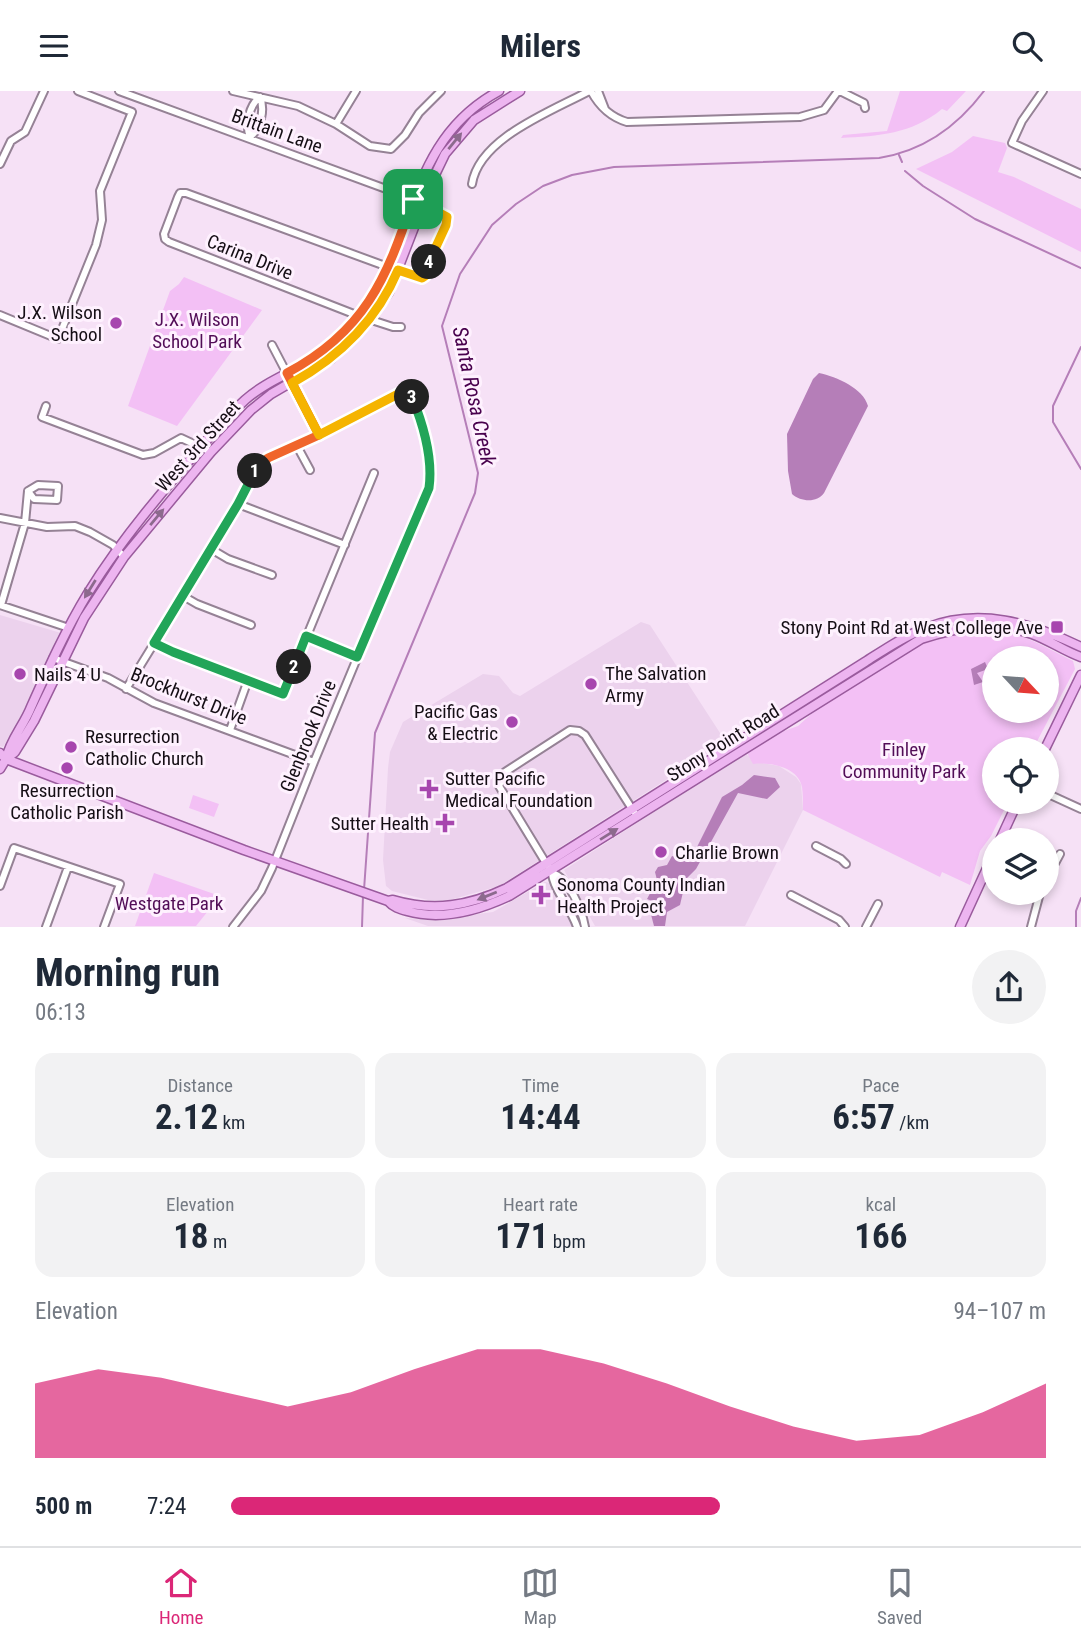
<!DOCTYPE html>
<html lang="en">
<head>
<meta charset="utf-8">
<style>
	body { margin:0; font-family:"Roboto Condensed",sans-serif; background:#f2f2f3; color:#1f2937; height:100vh; display:flex; flex-direction:column; font-size:26px; white-space:nowrap }
	* { box-sizing:border-box; margin:0 }
	p { font-size:23px; color:#747a83 }
	.icon { flex:none; width:38px; height:38px; fill:none; stroke:currentColor; stroke-width:2; stroke-linecap:round; stroke-linejoin:round }
	.map { position:relative; height:836px; overflow:hidden }
	.drawer { display:flex; flex-direction:column; background:#fff; flex:1 }
	.drawer>* { flex:none }
	.needle { width:46px; rotate:116deg }
	.buttons { position:absolute; left:982px; top:555px; display:grid; gap:14px }
	.buttons a { display:grid; place-items:center; width:77px; height:77px; border-radius:50%; background:#fff; box-shadow:0 4px 10px #0003; font-size:35px }
	.pin { position:absolute; display:grid; place-items:center; width:60px; height:60px; color:#fff; margin:-30px; border-radius:14px; box-shadow:0 4px 10px #0006 }
	.km { position:absolute; width:35px; height:35px; margin:-18px; border-radius:50%; background:#222; color:#fff; font-size:19px; line-height:35px; text-align:center }
	.round { display:grid; place-items:center; flex:none; width:74px; height:74px; border-radius:37px; background:#f2f2f3 }
	.headline { display:flex; align-items:center; justify-content:space-between; height:119px; padding:0 35px }
	h1 { font-size:38px; font-weight:700; line-height:52px }
	.figures { display:grid; grid-template-columns:repeat(3,1fr); gap:10px; height:119px; padding:7px 35px }
	.figures div { display:grid; align-content:center; border-radius:18px; background:#f2f2f3; text-align:center }
	.figures b { font-size:35px; font-weight:700 }
	.figures small { font-size:19px; font-weight:400 }
	.figures p { font-size:19px }
	.chart { height:196px; padding:14px 35px }
	.chart p { display:flex; justify-content:space-between }
	.chart svg { width:100%; height:126px; margin-top:7px; fill:#db2777; opacity:.7 }
	ul { padding:0 35px; list-style:none; font-size:23px }
	li { display:grid; grid-template-columns:112px 84px 1fr; align-items:center; height:52px }
	li i { height:18px; border-radius:9px; background:#db2777 }
	header { display:flex; justify-content:space-between; align-items:center; height:91px; padding:0 35px; background:#fff; font-size:32px; font-weight:700 }
	.tabs { display:flex; justify-content:space-around; align-items:center; height:98px; border-top:2px solid #e0e1e3; background:#fff; font-size:19px; color:#747a83 }
	.tabs a { display:grid; justify-items:center; gap:4px }
	.tabs .selected { color:#db2777 }
	.map>svg:first-child { display:block }
	.built { fill:#ecd2ed }
	.green { fill:#f3c0f5; fill-rule:evenodd }
	.water { fill:#b57eb8 }
	.lines { fill:none; stroke-linecap:round; stroke-linejoin:round }
	.stream { stroke:#b57eb8; stroke-width:2 }
	.minor-casing { stroke:#958295; stroke-width:10 }
	.major-casing { stroke:#9a5b9d; stroke-width:11 }
	.minor { stroke:#fff; stroke-width:6 }
	.major { stroke:#edb5f0; stroke-width:8 }
	.oneway { fill:#8c6a8d }
	.split-1-casing { stroke:#fff; stroke-width:14 }
	.split-2-casing { stroke:#fff; stroke-width:14 }
	.split-3-casing { stroke:#fff; stroke-width:14 }
	.split-4-casing { stroke:#fff; stroke-width:14 }
	.split-5-casing { stroke:#fff; stroke-width:14 }
	.split-1 { stroke:#f0652b; stroke-width:9 }
	.split-2 { stroke:#22a559; stroke-width:9 }
	.split-3 { stroke:#22a559; stroke-width:9 }
	.split-4 { stroke:#f5b400; stroke-width:9 }
	.split-5 { stroke:#f5b400; stroke-width:9 }
	.poi-dot { fill:#a746ae; stroke:#fef1fe; stroke-width:2.5 }
	.labels { text-anchor:middle; dominant-baseline:central; stroke-width:6; stroke-linejoin:round; paint-order:stroke }
	.street-label { font-size:19px; fill:#150e15; stroke:#fef1fe }
	.poi-label { font-size:19px; fill:#150e15; stroke:#fef1fe; text-anchor:start }
	.park-label { font-size:19px; fill:#520d57; stroke:#fef1fe }
	.water-label { font-size:21px; font-style:italic; fill:#48004d; stroke:#fef1fe }
</style>
</head>
<body>
<header><svg class="icon" aria-label="menu" viewBox="0 0 24 24"><path d="M4 6h16M4 12h16M4 18h16"/></svg>Milers<svg class="icon" aria-label="search" viewBox="0 0 24 24"><circle cx="10" cy="10" r="6"/><path d="M15 15l6 6"/></svg></header>
<div class="map">
<svg width="1081" height="836" viewBox="0 0 1081 836">
	<rect width="100%" height="100%" fill="#f6e1f6"/>
	<path class="built" d="M0,524L61,542L25,621L3,656L0,655Z
		M641,531L650,534L722,645L721,654L499,795L450,809H428L392,800L386,795L383,769L388,677L390,661L403,631L483,583L499,585L513,602L520,605Z
		M747,661V664L762,672L779,675L796,686L801,693L803,719L745,835H595L564,779Z
		M545,791L550,792L568,823L572,835H428L405,827L430,829L493,821Z"/>
	<path class="green" d="M900,0H966L947,20L942,18C912,43 878,45 841,47L843,44L887,40Z
		M973,45L1005,52L1007,57L998,81L1014,86L1081,118V161L916,78L952,61Z
		M184,186L262,219L177,335L128,315L170,200L179,193Z
		M988,539C1023,541 1042,555 1073,570L1075,578L1033,658H994V710L1008,711L991,745L980,760L970,794L942,781L940,786L803,719C803,712 803,703 802,696C798,676 770,671 753,673L747,662L781,641L798,635L819,616L914,556L935,547L966,540ZM994,567H1046V620H994Z
		M193,704L219,713L214,726L189,717Z
		M154,782L220,805L196,835H135Z"/>
	<path class="water" d="M819,282C837,286 863,297 868,315L824,402C817,412 801,411 792,403L788,380L787,343L813,288Z
		M985,571L988,578L977,582L983,591L974,594L971,578Z
		M754,684L775,687L780,696L767,708L738,702L696,778L686,788L680,814L667,821L665,835H654L649,816L652,810L647,808L657,789L655,781L658,776L667,774L672,765L690,770L722,706L742,694Z"/>
	<g class="lines">
		<path class="stream" d="M899,64L902,71
			M905,80L923,95L975,128L1081,177
			M1081,256L1053,315V331L1081,378
			M364,799L375,642L475,402L478,382L442,235L460,183L492,134L516,113L543,95L572,84L614,76L879,67C924,60 957,36 984,0
			M362,836L363,805
			M1076,836V820L1081,807"/>
		<defs>
			<path id="minor" d="M119,0L408,106L447,126L446,134L425,185L418,187L398,179
				M233,0L298,15L336,33L370,55L391,58L405,44L419,22L441,0
				M591,0C599,15 610,26 627,31L800,26L824,19L838,0
				M598,0L605,18
				M840,0L864,12L865,17
				M1043,0L1022,30L1012,52L1081,83
				M260,6C265,19 261,37 250,46C245,34 249,14 260,6Z
				M336,33L356,0
				M0,73L11,50L25,41L44,0
				M472,93C479,47 552,20 589,0
				M388,176L186,102H180L178,106L164,143L165,148L169,151L359,225L393,236H401
				M0,224L58,248L96,154L102,129L100,100L132,21L78,0
				M272,254L319,344
				M46,315L42,326L143,364L154,362L181,347L211,361
				M297,355L310,379
				M238,413L345,454
				M0,427L47,436L75,435L90,441L113,454L124,466
				M211,458L228,468L272,484
				M183,505L197,513L251,534
				M0,514L69,537
				M1,514L25,432L28,400L38,394L58,395L57,409L34,408L28,400
				M306,545L357,567
				M154,552L173,561L283,603L374,382
				M53,567L108,587L154,612L314,671
				M126,598L225,437L260,373L268,367L297,355L400,302L409,301L413,307C421,336 434,366 428,396L314,671L272,777L261,800L233,836
				M230,639L248,589
				M1046,702L1081,718
				M816,755L841,768L846,773
				M552,782C569,787 582,819 585,836
				M1046,789L1060,763
				M0,795L14,757L120,793L104,836
				M791,804L839,829L845,836
				M46,836L68,776
				M577,836C572,819 553,798 552,782L499,695L505,681L570,639L579,640L585,644L634,721
				M866,836L878,813
				M1031,836L1040,802"/>
			<path id="major" d="M1081,556C1032,532 979,516 926,537C904,545 884,559 865,571L507,797C469,815 434,821 393,809L388,810C393,816 400,818 407,820C442,830 477,820 509,805L921,548C958,536 994,529 1032,543C1049,549 1064,560 1081,566
				M1045,658L1081,584
				M0,662L6,668L244,759L388,810
				M6,668C10,649 24,634 31,616C48,578 66,538 88,502C114,460 145,421 177,384C199,358 220,332 245,309C265,291 291,282 313,268C331,257 346,241 359,225C418,150 405,51 499,0
				M0,678L6,668L15,661L34,630L84,527L124,466L211,361L251,319L271,303L331,268L370,228L389,201L432,90L445,63L474,29L520,0
				M1000,749L1018,710
				M960,836L994,762"/>
		</defs>
		<use href="#minor" class="minor-casing"/>
		<use href="#major" class="major-casing"/>
		<use href="#minor" class="minor"/>
		<use href="#major" class="major"/>
	</g>
	<defs><path id="oneway-solid" d="M-6-.8H1V-3.2L6.5 0L1 3.2V.8H-6Z" transform="scale(1.75)"/></defs>
	<g class="oneway">
		<use href="#oneway-solid" transform="translate(455 50) rotate(-51)"/>
		<use href="#oneway-solid" transform="translate(157 426) rotate(-50)"/>
		<use href="#oneway-solid" transform="translate(90 498) rotate(122)"/>
		<use href="#oneway-solid" transform="translate(609 743) rotate(-32)"/>
		<use href="#oneway-solid" transform="translate(487 805) rotate(158)"/>
	</g>
	<g class="lines">
		<defs>
			<path id="split-1" d="M255,380L268,367L319,344L287,282C364,241 387,188 413,108"/>
			<path id="split-2" d="M255,380L238,413L154,552L173,561L283,603L294,576"/>
			<path id="split-3" d="M294,576L306,545L357,566L429,397C433,368 423,333 412,306"/>
			<path id="split-4" d="M412,306L409,301L400,302L319,344L292,292C339,266 377,229 398,179L422,187L425,185L429,171"/>
			<path id="split-5" d="M413,108L447,126L446,134L429,171"/>
		</defs>
		<use href="#split-1" class="split-1-casing"/>
		<use href="#split-2" class="split-2-casing"/>
		<use href="#split-3" class="split-3-casing"/>
		<use href="#split-4" class="split-4-casing"/>
		<use href="#split-5" class="split-5-casing"/>
		<use href="#split-1" class="split-1"/>
		<use href="#split-2" class="split-2"/>
		<use href="#split-3" class="split-3"/>
		<use href="#split-4" class="split-4"/>
		<use href="#split-5" class="split-5"/>
	</g>
	<g class="poi-dot">
		<circle cx="116" cy="232" r="7"/>
		<rect x="1050" y="529" width="14" height="14" rx="3.5"/>
		<circle cx="20" cy="583" r="7"/>
		<circle cx="591" cy="593" r="7"/>
		<circle cx="512" cy="631" r="7"/>
		<circle cx="71" cy="656" r="7"/>
		<circle cx="67" cy="677" r="7"/>
		<path d="M425.5 687.5h7v7h7v7h-7v7h-7v-7h-7v-7h7z"/>
		<path d="M441.5 721.5h7v7h7v7h-7v7h-7v-7h-7v-7h7z"/>
		<circle cx="661" cy="761" r="7"/>
		<path d="M537.5 793.5h7v7h7v7h-7v7h-7v-7h-7v-7h7z"/>
	</g>
	<g class="labels">
		<g class="street-label">
			<text transform="translate(277 40) rotate(20)">Brittain Lane</text>
			<text transform="translate(250 166) rotate(22)">Carina Drive</text>
			<text transform="translate(198 355) rotate(-48)">West 3rd Street</text>
			<text transform="translate(189 605) rotate(22)">Brockhurst Drive</text>
			<text transform="translate(308 645) rotate(-68)">Glenbrook Drive</text>
			<text transform="translate(723 652) rotate(-32)">Stony Point Road</text>
		</g>
		<g class="poi-label">
			<text x="102" y="221" text-anchor="end">J.X. Wilson<tspan x="102" dy="22">School</tspan></text>
			<text x="1043" y="536" text-anchor="end">Stony Point Rd at West College Ave</text>
			<text x="605" y="582">The Salvation<tspan x="605" dy="22">Army</tspan></text>
			<text x="34" y="583">Nails 4 U</text>
			<text x="498" y="620" text-anchor="end">Pacific Gas<tspan x="498" dy="22">&amp; Electric</tspan></text>
			<text x="85" y="645">Resurrection<tspan x="85" dy="22">Catholic Church</tspan></text>
			<text x="445" y="687">Sutter Pacific<tspan x="445" dy="22">Medical Foundation</tspan></text>
			<text x="67" y="699" text-anchor="middle">Resurrection<tspan x="67" dy="22">Catholic Parish</tspan></text>
			<text x="429" y="732" text-anchor="end">Sutter Health</text>
			<text x="675" y="761">Charlie Brown</text>
			<text x="557" y="793">Sonoma County Indian<tspan x="557" dy="22">Health Project</tspan></text>
		</g>
		<g class="park-label">
			<text x="197" y="228">J.X. Wilson<tspan x="197" dy="22">School Park</tspan></text>
			<text x="904" y="658">Finley<tspan x="904" dy="22">Community Park</tspan></text>
			<text x="169" y="812">Westgate Park</text>
		</g>
		<g class="water-label">
			<text transform="translate(474 305) rotate(78)">Santa Rosa Creek</text>
		</g>
	</g>
</svg>
<div class="buttons">
<a><svg class="needle" viewBox="-14 -14 28 28"><path d="M0-13l5 13h-10z" fill="#e53935"/><path d="M0 13l5-13h-10z" fill="#747a83"/></svg></a>
<a><svg class="icon" aria-label="locate" viewBox="0 0 24 24"><circle cx="12" cy="12" r="6"/><path d="M12 2v4M12 18v4M2 12h4M18 12h4"/></svg></a>
<a><svg class="icon" aria-label="layers" viewBox="0 0 24 24"><path d="M12 4l9 5-9 5-9-5zM3 14l9 5 9-5"/></svg></a>
</div>
<div class="pin" style="left:413px;top:108px;background:#1e9e55"><svg class="icon" aria-label="arrive" viewBox="0 0 24 24"><path d="M6 21V4h12l-3 4 3 4H6"/></svg></div>
<b class="km" style="left:255px;top:380px">1</b>
<b class="km" style="left:294px;top:576px">2</b>
<b class="km" style="left:412px;top:306px">3</b>
<b class="km" style="left:429px;top:171px">4</b>
</div>
<section class="drawer">
<div class="headline"><div><h1>Morning run</h1><p>06:13</p></div><a class="round"><svg class="icon" aria-label="share" viewBox="0 0 24 24"><path d="M12 15V3M7 8l5-5 5 5M5 13v7h14v-7"/></svg></a></div>
<div class="figures">
<div><p>Distance</p><b>2.12<small> km</small></b></div>
<div><p>Time</p><b>14:44</b></div>
<div><p>Pace</p><b>6:57<small> /km</small></b></div>
</div>
<div class="figures">
<div><p>Elevation</p><b>18<small> m</small></b></div>
<div><p>Heart rate</p><b>171<small> bpm</small></b></div>
<div><p>kcal</p><b>166</b></div>
</div>
<div class="chart"><p><span>Elevation</span>94–107 m</p>
<svg viewBox="0 0 160 44" preserveAspectRatio="none"><path d="M0 44V18L10 13L20 16L30 21L40 26L50 21L60 13L70 6L80 6L90 11L100 18L110 26L120 33L130 38L140 36L150 28L160 18V44z"/></svg>
</div>
<ul>
<li><b>500 m</b>7:24<i style="width:60%"></i></li>
</ul>
</section>
<nav class="tabs">
<a class="selected"><svg class="icon" aria-label="home" viewBox="0 0 24 24"><path d="M3 11l9-7 9 7M6 9v11h12V9"/></svg>Home</a>
<a><svg class="icon" aria-label="map" viewBox="0 0 24 24"><path d="M3 6l6-2 6 2 6-2v14l-6 2-6-2-6 2zM9 4v14M15 6v14"/></svg>Map</a>
<a><svg class="icon" aria-label="saved" viewBox="0 0 24 24"><path d="M7 4h10v16l-5-4-5 4z"/></svg>Saved</a>
</nav>
</body>
</html>
